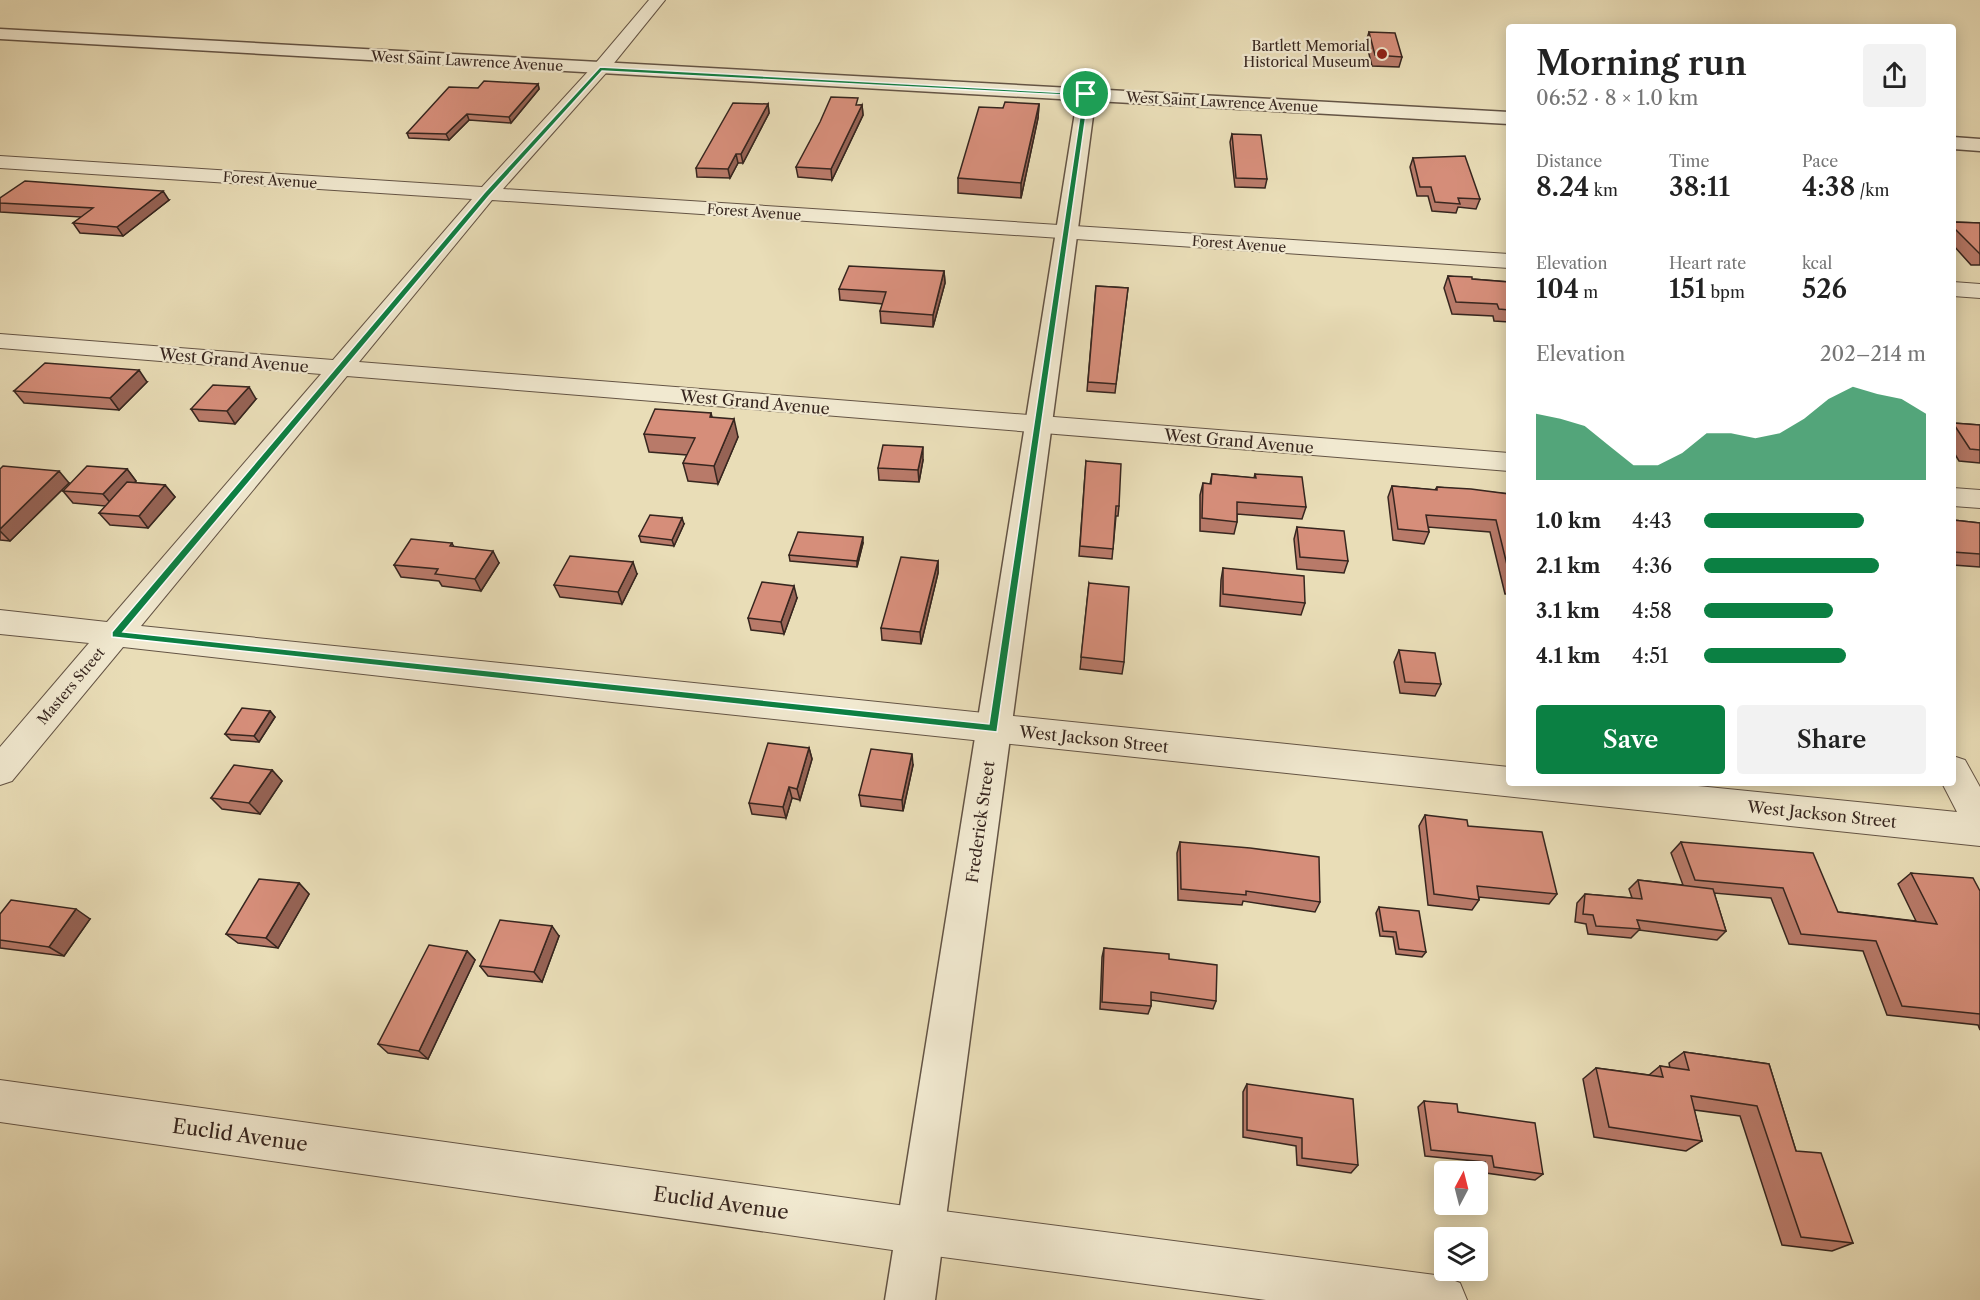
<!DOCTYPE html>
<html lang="en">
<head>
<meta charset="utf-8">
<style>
	body { margin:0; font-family:"Libre Caslon Text",serif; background:#f2f2f2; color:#222; height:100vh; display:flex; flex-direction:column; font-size:22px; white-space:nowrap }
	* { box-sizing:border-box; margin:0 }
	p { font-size:20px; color:#767676 }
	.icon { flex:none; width:33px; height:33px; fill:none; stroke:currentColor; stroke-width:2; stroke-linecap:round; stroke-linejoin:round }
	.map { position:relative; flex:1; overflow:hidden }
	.panel { position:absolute; left:1506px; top:24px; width:450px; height:762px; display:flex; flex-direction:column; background:#fff; border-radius:6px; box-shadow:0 3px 15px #0003 }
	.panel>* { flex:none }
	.needle { width:39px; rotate:7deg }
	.controls { position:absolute; left:1434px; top:1161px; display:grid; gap:12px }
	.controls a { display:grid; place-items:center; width:54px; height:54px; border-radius:6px; background:#fff; box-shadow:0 3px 15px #0003; font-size:30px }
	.pin { position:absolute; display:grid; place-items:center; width:51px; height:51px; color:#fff; margin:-26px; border:3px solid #fff; border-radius:50%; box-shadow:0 2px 6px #0007 }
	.round { display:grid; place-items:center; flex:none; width:63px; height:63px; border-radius:6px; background:#f2f2f2 }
	.head { display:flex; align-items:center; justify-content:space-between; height:102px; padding:0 30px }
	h1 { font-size:33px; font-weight:600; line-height:45px }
	.stats { display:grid; grid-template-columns:repeat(3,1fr); gap:9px; height:102px; padding:6px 30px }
	.stats div { display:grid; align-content:center }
	.stats b { font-size:26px; font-weight:600 }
	.stats small { font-size:16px; font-weight:400 }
	.stats p { font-size:16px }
	.chart { height:168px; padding:12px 30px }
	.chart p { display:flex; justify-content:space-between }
	.chart svg { width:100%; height:108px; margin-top:6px; fill:#0b8043; opacity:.7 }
	.button { display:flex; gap:12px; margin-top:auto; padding:12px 30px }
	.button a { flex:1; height:69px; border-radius:6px; background:#0b8043; color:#fff; font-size:24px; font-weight:600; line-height:69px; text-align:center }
	.button a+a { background:#f2f2f2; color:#222 }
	ul { padding:0 30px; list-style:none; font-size:20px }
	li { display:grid; grid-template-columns:96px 72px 1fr; align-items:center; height:45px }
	li i { height:15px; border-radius:8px; background:#0b8043 }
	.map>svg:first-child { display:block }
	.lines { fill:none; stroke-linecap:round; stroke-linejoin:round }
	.minor-casing { stroke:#645445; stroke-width:2 }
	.tertiary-casing { stroke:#645445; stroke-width:3 }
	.minor { fill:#f1e9d0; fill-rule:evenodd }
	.tertiary { fill:#f1e9d0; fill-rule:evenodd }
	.wall { fill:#b87a69; stroke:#37261f; stroke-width:1.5 }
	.shaded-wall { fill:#966355; stroke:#37261f; stroke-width:1.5 }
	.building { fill:#d68e7a; stroke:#37261f; stroke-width:1.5 }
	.route { fill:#0b8043; stroke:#fff; stroke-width:1.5; fill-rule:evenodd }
	.poi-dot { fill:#8f2418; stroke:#f1e9d0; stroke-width:2 }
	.labels { text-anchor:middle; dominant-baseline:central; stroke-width:4.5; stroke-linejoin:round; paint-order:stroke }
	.far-poi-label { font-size:14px; fill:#37261f; stroke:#f1e9d0; text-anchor:end }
	.far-street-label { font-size:14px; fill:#37261f; stroke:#f1e9d0 }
	.street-label { font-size:16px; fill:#37261f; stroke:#f1e9d0 }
	.near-street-label { font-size:20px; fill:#37261f; stroke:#f1e9d0 }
</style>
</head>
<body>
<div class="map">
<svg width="1980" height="1300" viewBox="0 0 1980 1300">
	<rect width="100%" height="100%" fill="#e9ddb7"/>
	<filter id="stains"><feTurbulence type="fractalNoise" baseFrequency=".00333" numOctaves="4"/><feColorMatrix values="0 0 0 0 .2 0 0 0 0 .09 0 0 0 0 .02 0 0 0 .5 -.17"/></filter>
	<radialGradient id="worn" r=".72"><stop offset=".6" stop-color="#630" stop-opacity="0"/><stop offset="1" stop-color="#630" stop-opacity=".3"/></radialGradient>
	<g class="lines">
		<defs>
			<path id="minor" d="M649,0H665L606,73L503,189L1509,254V268L492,200L359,362L1509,453V471L347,376L141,626L1509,767V783H1668L1957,812L1942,783H1953V756L1965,760L1980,787V846L612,702L123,647L12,781L0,785V747L89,643L0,634V610L107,622L321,374L0,348V334L333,360L472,199L0,168V156L482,187L594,65Z
				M1953,282L1980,284V298L1953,296Z
				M1953,488L1980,490V508L1953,506Z
				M0,1080L920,1208L1443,1276L1460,1283L1467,1300H1266L920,1254L0,1122Z"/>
			<path id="tertiary" d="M0,29L1509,112V124L1095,101L935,1300H885L1077,100L0,39Z
				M1953,137L1980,139V151L1953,149Z"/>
		</defs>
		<use href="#minor" class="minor-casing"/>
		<use href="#tertiary" class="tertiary-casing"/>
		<use href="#minor" class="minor"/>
		<use href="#tertiary" class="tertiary"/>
	</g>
	<path class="wall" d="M1369,32L1402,57L1399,67L1372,66L1366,42Z
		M538,84L539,89L511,123L469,120L449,140L409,138L407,133L478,88Z
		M768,104L769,113L743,163H738L730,178L697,177L696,168Z
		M1039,104L1038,118L1021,198L958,193V178L1003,108Z
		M859,105H862L863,115L832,180L798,177L796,167Z
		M1232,134L1267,179L1265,188L1235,187L1230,142Z
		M1413,158L1480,199L1476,209L1458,207L1456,213L1432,211L1428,196H1417L1410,167Z
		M0,198L169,200L123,236L80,233L73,223L82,217L0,212Z
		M1953,222L1980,223V265H1971L1953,245Z
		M944,271L945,283L933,327L881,323L880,311L883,304L840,300L839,289Z
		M1448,276L1472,279L1509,282V322L1494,321L1493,316L1452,314L1444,288Z
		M1096,286L1128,288L1115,393L1087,391Z
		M147,382L119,410L24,403L14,391Z
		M256,399L235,424L199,421L191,409Z
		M711,413L712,417L738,437L718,484L688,481L683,463L687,455L649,452L644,434Z
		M1953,423L1980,425V463L1959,461L1953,451Z
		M923,460L919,482L879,480L878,468Z
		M1086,461L1119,506L1118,516H1116L1112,559L1079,556Z
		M0,469L69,483L10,541L0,540Z
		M127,469L136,481L135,483L165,485L175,497L148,528L110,525L99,513L106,506L73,503L63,491Z
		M1212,474L1254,478L1255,474L1306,507L1302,519L1237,514V522L1234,534L1200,531V495L1203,483L1210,484Z
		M1392,486L1435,490L1437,487L1509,494V594H1505L1490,532L1428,527L1429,532L1424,544L1393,540L1388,497Z
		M1953,520L1980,523V567L1953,565Z
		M684,524L674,546L641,542L639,536Z
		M1297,527L1348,561L1344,573L1297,569L1294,539Z
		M452,543L454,547L499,563L481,591L442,586L439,581L401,577L394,565Z
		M863,543L857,567L790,561L789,555Z
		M938,561V573L921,644L882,640L881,628Z
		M1223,568L1305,603L1301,615L1220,606L1221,580Z
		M637,574L622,604L560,597L554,585Z
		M1089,583L1124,662L1122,674L1080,669Z
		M797,598L784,634L751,630L748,618Z
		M1399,650L1441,684L1435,696L1400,693L1394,662Z
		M270,711L275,717L259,742L231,740L225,734Z
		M809,748L812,759L800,800L792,798L786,818L752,814L749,803Z
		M913,765L903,811L861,806L859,795Z
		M272,770L282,781L260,814L222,809L211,798Z
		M1425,815L1468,826L1557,894L1549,904L1479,897V900L1472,910L1428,905L1419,826Z
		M1180,842L1320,902L1315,912L1243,901L1242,905L1178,900L1177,853Z
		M1681,842L1838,912L1916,921L1898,884L1911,873L1980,891V1030L1978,1025L1887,1015L1863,951L1789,944L1771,898L1714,893L1726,931L1717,940L1639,930L1631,938L1588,934L1586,924L1575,922L1577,903L1585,894L1632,898L1629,889L1638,880L1683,885L1671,853Z
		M299,883L309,894L278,948L238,943L226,934Z
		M1379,907L1426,952L1422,957L1396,954L1393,937L1380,936L1376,913Z
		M0,914L90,919L64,956L0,948Z
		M559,936L542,982L488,976L480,966Z
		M1104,948L1169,959L1216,1001L1213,1009L1151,1000V1006L1148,1014L1100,1009L1102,957Z
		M467,951L475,960L428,1059L388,1053L378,1044Z
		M1684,1052L1769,1064L1796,1151L1853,1243L1832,1251L1782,1245L1740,1116L1694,1110L1702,1141L1686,1151L1594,1137L1583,1079L1596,1068L1649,1075L1660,1066L1670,1068L1669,1063Z
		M1247,1084L1358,1165L1351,1173L1297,1165L1296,1146L1243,1137V1092Z
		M1424,1101L1458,1112L1543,1174L1535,1180L1486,1173L1485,1162L1425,1156L1418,1107Z"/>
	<path class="shaded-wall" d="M538,84L539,89L511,123L509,117Z
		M768,104L769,113L743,163L741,154Z
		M1039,104L1038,118L1021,198V183Z
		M862,105L863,115L832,180L831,169Z
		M467,114L469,120L449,140L446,134Z
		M736,154L738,163L730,178L728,169Z
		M163,191L169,200L123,236L117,227Z
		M944,271L945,283L933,327V315Z
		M139,370L147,382L119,410L110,398Z
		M249,387L256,399L235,424L227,411Z
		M734,419L738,437L718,484L714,466Z
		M923,447V460L919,482L918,470Z
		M127,469L136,481L113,506L103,494Z
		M59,471L69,483L10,541L0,531V529Z
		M165,485L175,497L148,528L139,516Z
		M682,518L684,524L674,546L672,540Z
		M863,537V543L857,567V561Z
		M493,551L499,563L481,591L475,579Z
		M938,561V573L921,644L920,632Z
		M633,562L637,574L622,604L618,592Z
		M794,586L797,598L784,634L781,622Z
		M270,711L275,717L259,742L254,736Z
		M809,748L812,759L800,800L797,789Z
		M912,754L913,765L903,811L902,800Z
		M272,770L282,781L260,814L249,803Z
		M789,787L792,798L786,818L783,807Z
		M299,883L309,894L278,948L266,938Z
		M76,909L90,919L64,956L49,947Z
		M552,926L559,936L542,982L534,972Z
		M467,951L475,960L428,1059L419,1051Z"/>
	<path class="building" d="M1369,32L1395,33L1402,57L1375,55Z
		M484,81L538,84L509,117L467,114L446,134L407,133L449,87L478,88Z
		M831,97L858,98L856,105H862L831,169L796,167L820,122Z
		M1005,102L1039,104L1021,183L958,178L979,107L1003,108Z
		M733,103L768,104L741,154H736L728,169L696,168Z
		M1232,134L1261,135L1267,179L1236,178Z
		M1465,156L1480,199L1458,198L1460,204L1435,202L1431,187H1420L1413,158Z
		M25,181L163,191L117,227L73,223L93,208L0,203V198Z
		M1953,222L1980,223V254L1953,227Z
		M849,266L944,271L933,315L880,311L886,292L839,289Z
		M1448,276L1472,277V279L1509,282V310L1499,309L1497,304L1456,302Z
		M1096,286L1128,288L1116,384L1088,382Z
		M45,363L139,370L110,398L14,391Z
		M213,385L249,387L227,411L191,409Z
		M655,409L711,413L710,417L734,419L714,466L683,463L695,438L644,434Z
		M1953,423L1980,425V450L1970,449Z
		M883,445L923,447L918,470L878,468Z
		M1086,461L1121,464L1119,506H1116L1113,549L1080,546Z
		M3,466L59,471L0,529V469Z
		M87,466L127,469L103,494L63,491Z
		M1212,474L1256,478L1255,474L1302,477L1306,507L1237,502V522L1202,518L1203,483L1211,484Z
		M127,482L165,485L139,516L99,513Z
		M1392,486L1437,490V487L1471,489L1509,494V573L1496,520L1426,515L1429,532L1398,529Z
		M650,515L682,518L672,540L639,536Z
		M1953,520L1980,523V554L1953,552Z
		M1297,527L1344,531L1348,561L1300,557Z
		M798,532L863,537L857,561L789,555Z
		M411,539L452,543L450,546L493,551L475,579L435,574L438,569L394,565Z
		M570,556L633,562L618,592L554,585Z
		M901,557L938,561L920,632L881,628Z
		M1223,568L1304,576L1305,603L1223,594Z
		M762,582L794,586L781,622L748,618Z
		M1089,583L1129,587L1124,662L1081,657Z
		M1399,650L1435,653L1441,684L1405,682Z
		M242,708L270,711L254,736L225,734Z
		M768,743L809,748L797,789L789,787L783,807L749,803Z
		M871,749L912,754L902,800L859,795Z
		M234,765L272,770L249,803L211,798Z
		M1425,815L1467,820L1468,826L1542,832L1557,894L1477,886L1479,900L1434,894Z
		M1180,842L1250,848L1319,857L1320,902L1246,891V895L1181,889Z
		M1681,842L1813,853L1838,912L1937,924L1911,873L1973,878L1980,891V1014L1902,1006L1876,941L1801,934L1783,888L1695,880Z
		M259,879L299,883L266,938L226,934Z
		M1638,880L1713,889L1726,931L1637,920L1640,929L1596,926L1593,915L1583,914L1585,894L1642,899Z
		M11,900L76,909L49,947L0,940V914Z
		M1379,907L1419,911L1426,952L1399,949L1396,932L1383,931Z
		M500,920L552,926L534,972L480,966Z
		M429,945L467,951L419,1051L378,1044Z
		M1104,948L1169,954V959L1217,965L1216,1001L1151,992V1006L1102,1002Z
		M1684,1052L1769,1064L1796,1151L1821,1153L1853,1243L1801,1237L1757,1106L1691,1096L1702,1141L1609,1127L1596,1068L1663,1077L1660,1066L1689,1070Z
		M1247,1084L1353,1099L1358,1165L1302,1158V1138L1247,1130Z
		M1424,1101L1457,1104L1458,1112L1535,1123L1543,1174L1494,1167L1492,1156L1431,1150Z"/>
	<path class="route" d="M600,67L1089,94L997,732L112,637V632L484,193ZM602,71L1083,96L989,724L123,632L489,196Z"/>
	<circle class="poi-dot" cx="1382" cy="54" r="6"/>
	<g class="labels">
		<g class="far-poi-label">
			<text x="1370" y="46">Bartlett Memorial<tspan x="1370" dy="16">Historical Museum</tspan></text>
		</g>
		<g class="far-street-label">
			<text transform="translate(467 61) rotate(3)">West Saint Lawrence Avenue</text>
			<text transform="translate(1222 102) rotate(3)">West Saint Lawrence Avenue</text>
			<text transform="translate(270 180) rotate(4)">Forest Avenue</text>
			<text transform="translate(754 212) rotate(4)">Forest Avenue</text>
			<text transform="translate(1239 244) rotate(4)">Forest Avenue</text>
			<text transform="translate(71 686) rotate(-50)">Masters Street</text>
		</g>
		<g class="street-label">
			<text transform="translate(234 360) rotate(5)">West Grand Avenue</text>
			<text transform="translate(755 402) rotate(5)">West Grand Avenue</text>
			<text transform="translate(1239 441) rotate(5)">West Grand Avenue</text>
			<text transform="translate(1094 739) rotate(6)">West Jackson Street</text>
			<text transform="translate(1822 814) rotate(6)">West Jackson Street</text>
			<text transform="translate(980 822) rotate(-82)">Frederick Street</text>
		</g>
		<g class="near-street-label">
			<text transform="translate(240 1135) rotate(8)">Euclid Avenue</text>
			<text transform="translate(721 1203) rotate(8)">Euclid Avenue</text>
		</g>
	</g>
	<rect width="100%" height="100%" filter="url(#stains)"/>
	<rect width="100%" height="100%" fill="url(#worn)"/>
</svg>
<div class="controls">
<a><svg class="needle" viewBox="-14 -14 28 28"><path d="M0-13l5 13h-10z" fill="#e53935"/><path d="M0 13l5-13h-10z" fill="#767676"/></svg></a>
<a><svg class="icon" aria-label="layers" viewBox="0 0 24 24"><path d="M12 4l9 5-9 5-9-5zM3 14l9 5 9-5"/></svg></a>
</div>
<div class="pin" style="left:1086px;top:94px;background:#1e9e55"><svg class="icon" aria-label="arrive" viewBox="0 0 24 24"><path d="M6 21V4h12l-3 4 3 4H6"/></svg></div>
<section class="panel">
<div class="head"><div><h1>Morning run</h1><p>06:52 · 8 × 1.0 km</p></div><a class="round"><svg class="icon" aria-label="share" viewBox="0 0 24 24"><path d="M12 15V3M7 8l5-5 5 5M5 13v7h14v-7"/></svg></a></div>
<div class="stats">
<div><p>Distance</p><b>8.24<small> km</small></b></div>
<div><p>Time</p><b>38:11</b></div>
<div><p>Pace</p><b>4:38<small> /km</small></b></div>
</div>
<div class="stats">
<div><p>Elevation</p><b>104<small> m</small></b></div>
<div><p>Heart rate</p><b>151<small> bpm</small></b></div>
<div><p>kcal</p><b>526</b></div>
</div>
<div class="chart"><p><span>Elevation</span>202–214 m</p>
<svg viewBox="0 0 160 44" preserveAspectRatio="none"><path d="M0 44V17L10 19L20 22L30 30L40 38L50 38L60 33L70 25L80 25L90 27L100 25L110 19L120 11L130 6L140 9L150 11L160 17V44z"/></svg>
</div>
<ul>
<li><b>1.0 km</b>4:43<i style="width:72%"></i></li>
<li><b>2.1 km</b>4:36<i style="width:79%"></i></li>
<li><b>3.1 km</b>4:58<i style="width:58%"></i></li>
<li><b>4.1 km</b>4:51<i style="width:64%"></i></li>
</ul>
<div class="button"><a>Save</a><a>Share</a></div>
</section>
</div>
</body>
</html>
